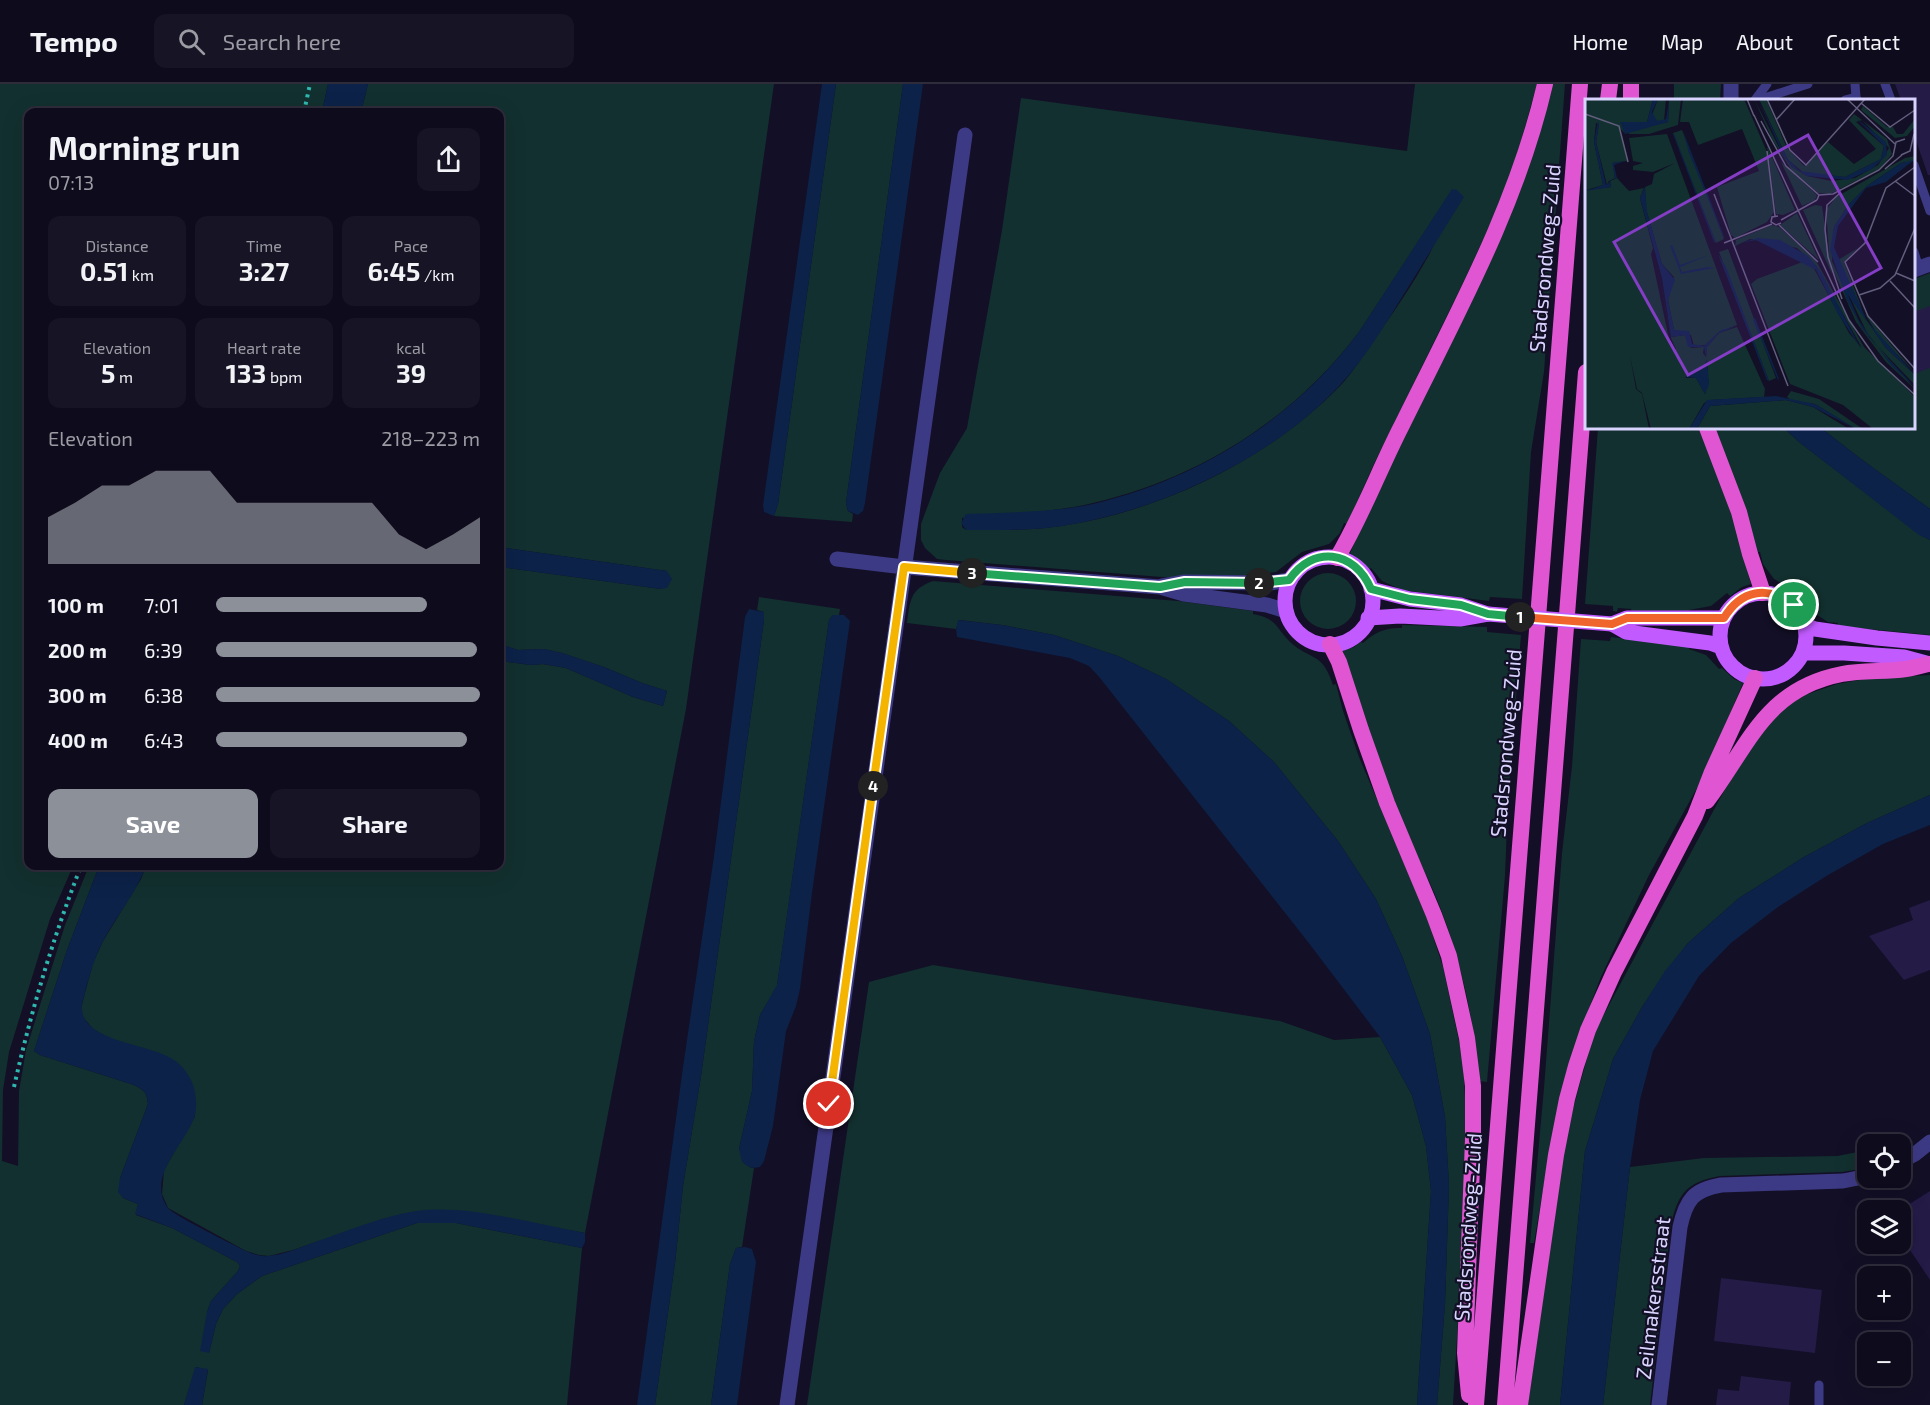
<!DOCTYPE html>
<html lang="en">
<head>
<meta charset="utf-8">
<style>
	body { margin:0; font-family:"Exo 2",sans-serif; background:#171425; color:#f1f3f6; height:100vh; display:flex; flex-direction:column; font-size:22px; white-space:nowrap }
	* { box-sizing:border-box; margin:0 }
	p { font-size:20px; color:#9b9ba3 }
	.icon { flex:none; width:33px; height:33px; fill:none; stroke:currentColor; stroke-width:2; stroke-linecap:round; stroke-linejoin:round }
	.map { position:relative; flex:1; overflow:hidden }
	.side { position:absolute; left:24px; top:24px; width:480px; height:762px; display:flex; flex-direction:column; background:#0e0b1c; border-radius:12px; box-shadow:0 6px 24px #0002,0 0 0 2px #2e2b3b }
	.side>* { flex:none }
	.buttons { position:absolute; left:1857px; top:1050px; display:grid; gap:12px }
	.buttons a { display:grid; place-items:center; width:54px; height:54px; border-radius:12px; background:#0e0b1c; box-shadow:0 6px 24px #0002,0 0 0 2px #2e2b3b; font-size:30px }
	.pin { position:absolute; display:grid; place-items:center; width:51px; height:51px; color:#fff; margin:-26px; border:3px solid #fff; border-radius:50%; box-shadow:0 2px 6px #0007 }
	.km { position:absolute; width:30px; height:30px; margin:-15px; border-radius:50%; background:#222; color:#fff; font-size:16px; line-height:30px; text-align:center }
	.round { display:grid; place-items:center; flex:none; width:63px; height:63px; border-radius:12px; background:#171425 }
	.headline { display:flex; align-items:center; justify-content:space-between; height:102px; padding:0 24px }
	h1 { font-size:33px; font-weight:700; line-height:45px }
	.stats { display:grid; grid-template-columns:repeat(3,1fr); gap:9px; height:102px; padding:6px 24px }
	.stats div { display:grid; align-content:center; border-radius:12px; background:#171425; text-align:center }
	.stats b { font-size:26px; font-weight:700 }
	.stats small { font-size:16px; font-weight:400 }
	.stats p { font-size:16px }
	.chart { height:168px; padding:12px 24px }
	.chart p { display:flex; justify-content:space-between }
	.chart svg { width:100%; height:108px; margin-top:6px; fill:#8c9099; opacity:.7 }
	.action { display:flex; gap:12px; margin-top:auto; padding:12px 24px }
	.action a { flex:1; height:69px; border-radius:12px; background:#8c9099; color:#fff; font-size:24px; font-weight:700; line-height:69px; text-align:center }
	.action a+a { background:#171425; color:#f1f3f6 }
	ul { padding:0 24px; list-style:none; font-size:20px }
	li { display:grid; grid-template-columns:96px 72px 1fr; align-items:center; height:45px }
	li i { height:15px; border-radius:8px; background:#8c9099 }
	header { display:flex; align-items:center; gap:36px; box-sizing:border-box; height:84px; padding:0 30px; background:#0e0b1c; border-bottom:2px solid #2e2b3b }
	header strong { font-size:28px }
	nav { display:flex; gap:33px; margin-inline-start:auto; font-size:21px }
	.search { width:420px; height:54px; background:#171425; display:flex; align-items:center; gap:15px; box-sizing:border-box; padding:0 21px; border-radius:12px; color:#9b9ba3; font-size:22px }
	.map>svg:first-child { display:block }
	.green { fill:#12302f; fill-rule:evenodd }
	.water { fill:#0c2248 }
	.building { fill:#241b47 }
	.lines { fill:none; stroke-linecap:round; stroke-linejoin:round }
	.path { stroke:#2fb8b0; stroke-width:4; stroke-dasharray:3 4.5; stroke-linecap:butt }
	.service { stroke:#3d3a85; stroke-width:9 }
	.minor { stroke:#3d3a85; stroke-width:15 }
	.tertiary { stroke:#3d3a85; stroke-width:15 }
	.primary { stroke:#c25bff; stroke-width:15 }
	.trunk { stroke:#e055d1; stroke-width:16 }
	.primary-bridge { stroke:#c25bff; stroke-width:15 }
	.split-1-casing { stroke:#fff; stroke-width:12 }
	.split-2-casing { stroke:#fff; stroke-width:12 }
	.split-3-casing { stroke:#fff; stroke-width:12 }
	.split-4-casing { stroke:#fff; stroke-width:12 }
	.split-5-casing { stroke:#fff; stroke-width:12 }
	.split-1 { stroke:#f0652b; stroke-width:8 }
	.split-2 { stroke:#22a559; stroke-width:8 }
	.split-3 { stroke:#22a559; stroke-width:8 }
	.split-4 { stroke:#f5b400; stroke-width:8 }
	.split-5 { stroke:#f5b400; stroke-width:8 }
	.labels { text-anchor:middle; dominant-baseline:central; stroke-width:4.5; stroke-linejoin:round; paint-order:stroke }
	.street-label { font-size:21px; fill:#d9d4ff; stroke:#130f26 }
	.inset-road { fill:none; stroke:#625e7d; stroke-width:1.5 }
	.view { fill:#843dc5; fill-opacity:0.15; stroke:#843dc5; stroke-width:3 }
	.inset-edge { fill:none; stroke:#d9d4ff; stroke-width:3 }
</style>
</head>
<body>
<header>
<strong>Tempo</strong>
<div class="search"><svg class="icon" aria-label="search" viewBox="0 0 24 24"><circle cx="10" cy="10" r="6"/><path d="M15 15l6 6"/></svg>Search here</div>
<nav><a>Home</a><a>Map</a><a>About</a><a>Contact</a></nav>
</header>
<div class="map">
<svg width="1930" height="1321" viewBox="0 0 1930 1321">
	<rect width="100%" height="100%" fill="#130f26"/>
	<path class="green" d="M0,0H328L322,28H28V782H73L50,835L9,968L3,1006L2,1077L18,1082L19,1007L26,966L65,841L89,782H99L67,866L34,967L40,971L134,1001C144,1006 147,1008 148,1020L120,1094L123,1114L138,1120L136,1131L172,1144L237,1178L240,1182L238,1187L211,1217L207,1228L209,1269L216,1240L223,1225L237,1210L262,1192L417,1139H456L582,1164L567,1321H202L208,1286L196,1283L184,1321H0Z
		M368,0H774L686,625L585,1149L486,1131L418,1127L383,1135L293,1166L269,1172L259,1171L246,1167L168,1124L162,1110L164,1086L195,1032L107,953L93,945L83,933L81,924L93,879L103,857L141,795L146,782H500V577L531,581L543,580L566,584L633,613L663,622L667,607L642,599L604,583L562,569L544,565L518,566L500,560V483L661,505L667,487L500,463V28H361Z
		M836,0H903L846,419L848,427L853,430L852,438L774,432L778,420Z
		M1415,0H1537L1517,71L1496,128L1461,203L1373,382L1347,440L1344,439L1340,449L1329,460L1302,468L1276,488L1253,491V494L1162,493L946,476L937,475L925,464L921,456V440L940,389L967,344L1002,146L1021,14L1407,67ZM1452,106H1457C1448,127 1440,149 1430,169C1414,199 1393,229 1373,257C1363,272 1353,288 1341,301C1269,375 1163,427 1061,442C1030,447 997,446 966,446L962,443V434C1006,430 1051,429 1093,419C1200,394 1293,335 1359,248Z
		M1552,0H1565L1544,288L1531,368L1522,515L1490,513L1489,517L1402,506L1382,497L1371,484L1369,485L1350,469Z
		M1674,0H1721L1720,16H1674Z
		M1930,189V425L1861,375L1821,344H1914V195Z
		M1598,344H1700L1732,430L1751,500L1742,503L1730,512L1727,509L1711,522L1689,526L1688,529L1632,528L1631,525L1618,524L1617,528L1613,527V522L1585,520Z
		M1715,344H1784L1799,358L1919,450L1930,456V551L1838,542V539L1828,538L1817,531L1801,511L1774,495L1763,480L1760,468H1757Z
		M1300 517a28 28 0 1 1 56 0a28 28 0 1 1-56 0Z
		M933,497L1178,517L1253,527V530C1278,535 1274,542 1290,558C1311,577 1322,567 1333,601L1336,600L1343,627L1359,673L1427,834L1443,883L1463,976L1468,1070L1453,1321H1437L1445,1220L1449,1101L1445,1033L1430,950L1402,872L1376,815L1338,757L1274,678L1229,637L1166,595L1118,572L1054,551L1002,541L959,536L956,545L907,539C910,517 910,505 933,497Z
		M759,513L840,525L839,531H833L829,536L777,902L760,931L754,958L752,1007L739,1065L749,1083L754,1084L742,1163L736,1164L730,1180L711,1321H655L675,1179L683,1102L701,992L764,536V528L757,526Z
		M1402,541L1487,543V548L1521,551L1508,715L1505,792L1487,998L1479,997C1475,945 1465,895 1448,845C1434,802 1411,761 1393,719C1372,670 1356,619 1343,567L1354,563L1361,558L1363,559C1375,548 1386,543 1402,544Z
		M1611,553L1689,562V565L1706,571L1719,585L1722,584L1734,595L1743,599L1703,693L1649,791L1600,895L1581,946L1549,1070L1534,1159H1530L1544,1004L1562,769L1572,682L1581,555L1610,557Z
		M1930,591V711L1867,739L1804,773L1739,814L1688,859L1666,887L1642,923L1613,975L1585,1067L1560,1321H1528L1563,1071L1573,1025L1594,949L1724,707L1765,642L1793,618L1808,610L1837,600L1865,595Z
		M933,881L1280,937L1334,956L1380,953L1412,1011L1426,1062L1431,1107L1417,1321H807L869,898Z
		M1863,1067L1867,1084L1842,1088L1720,1092C1687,1098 1678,1109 1671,1141L1650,1321H1603L1630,1083L1704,1074L1837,1072Z"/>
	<path class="water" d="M328,0H368L361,28H322Z
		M822,0H836L778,420L774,432L764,428L763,421Z
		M903,0H923L865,419L863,427L858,431L848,427L846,419Z
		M1452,105L1457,106L1464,113C1442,148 1421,183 1399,218C1382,246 1364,275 1341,300C1272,375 1162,426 1062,442C1030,447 997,446 966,446L961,439L966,430C1008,428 1051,429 1093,420C1199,395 1294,335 1359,248Z
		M1784,344H1821L1861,375L1930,425V456L1919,451L1799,358Z
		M500,463L667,487L672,495L667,504L661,505L500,483Z
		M749,525L764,528V536L701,992L683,1102L675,1179L655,1321H637L683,983L714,772L745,533Z
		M833,531H844L850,537L812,809L800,905L796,922L786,947L773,1042L764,1077L760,1083C752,1085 748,1083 742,1078L739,1065L752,1007L754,958L760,931L777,901L829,536Z
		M958,536L1002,541L1054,551L1118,572L1166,595L1229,637L1274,678L1338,757L1376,815L1402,872L1430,950L1445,1033L1449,1101L1445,1220L1437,1321H1417L1431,1107L1426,1062L1412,1011L1380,953L1308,858L1100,594L1089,582L1070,574L957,553L956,545Z
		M500,560L518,566L544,565L562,569L604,583L642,599L667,607L663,622L633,613L566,584L543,580L531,581L500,577Z
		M1930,711V741L1883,760L1828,791L1778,823L1731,859L1699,892L1653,967L1640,1016L1630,1083L1603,1321H1560L1585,1067L1613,975L1642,923L1665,887L1688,859L1739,814L1804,773L1867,739Z
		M99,782H146C136,809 117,831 103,857C95,872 91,888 86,904C85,911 81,919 82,926C86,960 154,959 177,978C185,985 192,995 194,1004C196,1013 197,1023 195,1031C187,1059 146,1091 167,1123C174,1132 232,1160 246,1167C253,1170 261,1173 268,1172C283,1171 299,1164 312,1159C347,1147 382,1132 417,1127C465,1120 537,1140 585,1149V1158L582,1164L456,1139H417L262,1192L237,1210L223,1225L216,1240L209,1269L200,1267L207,1228L211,1217L238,1187L240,1182L237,1178L172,1144L135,1130L138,1120L123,1114L118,1108L120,1094L148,1020C147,1008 144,1006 134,1001L40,971L34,967L67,866Z
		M745,1163L752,1165L756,1178L737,1321H711L730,1180L736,1164Z
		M195,1283L208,1285L202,1321H184Z"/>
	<path class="building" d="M1895,0H1930V91H1928L1914,51V16H1901Z
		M1930,222V284L1914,290V228Z
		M1930,816V886L1904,896L1869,852L1913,836L1909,824Z
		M1930,1107V1196L1900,1151V1126Z
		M1721,1194L1822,1206L1815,1269L1714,1257Z
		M1741,1292L1791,1298L1789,1321H1716L1718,1305L1739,1307Z"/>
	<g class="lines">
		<path class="path" d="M304,28L310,0
			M14,1003C31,927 53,854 81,782"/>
		<path class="service" d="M1855,0L1856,13
			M1885,0L1891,16
			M1755,16L1767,0
			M1758,16L1808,0
			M1845,16L1856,13L1857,16
			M1914,81L1930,127
			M1914,168L1919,184
			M1819,1301V1321"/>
		<path class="minor" d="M1731,16V0
			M1914,186L1930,180
			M837,475L904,483
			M1900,1078L1915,1070L1930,1058
			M787,1321L965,51
			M1659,1321L1680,1143C1686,1116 1693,1106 1721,1101L1843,1097L1868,1092"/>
		<path class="tertiary" d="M904,483L1160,503L1184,510L1267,521L1286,527
			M1162,502L1185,498L1270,499L1289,496"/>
		<path class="primary" d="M1285 517a44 44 0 1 1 88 0a44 44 0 1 1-88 0Z
			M1371,505L1410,515L1461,521L1485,529
			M1720 552a43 43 0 1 1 86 0a43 43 0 1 1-86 0Z
			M1368,534L1400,532L1460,535L1488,530
			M1612,540L1626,548L1710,559L1721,563
			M1612,540L1627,534H1723
			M1805,541L1815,545L1877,554L1930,559
			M1803,569H1844L1904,573L1930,580"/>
		<path class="trunk" d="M1608,16L1610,0
			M1631,16V0
			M1707,344L1739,428L1750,470L1763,509
			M1337,474C1362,432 1379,386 1401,343C1456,231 1517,122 1545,0
			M1330,560L1339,578L1361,646L1387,719L1434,831L1449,872L1467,954L1473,1002V1055L1465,1269L1469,1311
			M1707,717C1749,661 1765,605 1842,590C1863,586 1885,588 1906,585C1914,584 1921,582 1928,580
			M1476,1321L1580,0
			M1505,1321L1586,288
			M1520,1321L1556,1071L1567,1015L1576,982L1588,946L1614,888L1695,732L1712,688L1755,594"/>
		<path class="primary-bridge" d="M1488,530L1612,540"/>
	</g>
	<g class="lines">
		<defs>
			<path id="split-1" d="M1520,533L1612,540L1627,534H1724C1741,506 1767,501 1794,521"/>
			<path id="split-2" d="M1259,499L1289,496C1313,461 1354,466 1371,505L1410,515L1461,521L1488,530L1520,533"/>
			<path id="split-3" d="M972,489L1160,503L1185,498L1259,499"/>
			<path id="split-4" d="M873,702L904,483L972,489"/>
			<path id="split-5" d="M829,1020L873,702"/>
		</defs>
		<use href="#split-1" class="split-1-casing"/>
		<use href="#split-2" class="split-2-casing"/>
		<use href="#split-3" class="split-3-casing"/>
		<use href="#split-4" class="split-4-casing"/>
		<use href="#split-5" class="split-5-casing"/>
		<use href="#split-1" class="split-1"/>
		<use href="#split-2" class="split-2"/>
		<use href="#split-3" class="split-3"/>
		<use href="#split-4" class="split-4"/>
		<use href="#split-5" class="split-5"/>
	</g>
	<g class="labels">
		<g class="street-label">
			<text transform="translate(1544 174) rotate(-85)">Stadsrondweg-Zuid</text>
			<text transform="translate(1505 659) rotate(-85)">Stadsrondweg-Zuid</text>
			<text transform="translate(1467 1143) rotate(-86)">Stadsrondweg-Zuid</text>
			<text transform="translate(1652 1214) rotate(-83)">Zeilmakersstraat</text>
		</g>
	</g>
	<g transform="translate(1585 15)">
		<rect width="330" height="330" fill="#130f26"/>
		<path d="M0,0H68L62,23L37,24L40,35L34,28L42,62L28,64L30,79L24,82L22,86L11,43L14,25L11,24L9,43L18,86L1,91L26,88L25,82L32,79L44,92L59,89L55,99L68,149L66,155L84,240L89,251L91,250L86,239L69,151L86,238L100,236L106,249L119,248L118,254L121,258L122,248L134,234L152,228L180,290L179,298L125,301L119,304L104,330H66L57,294L52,290L45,257L51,290L57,295L64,330H0ZM122,261L123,270L120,275L124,282L120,295L111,279H100L117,271ZM73,0H81L79,22H70L67,16ZM84,0H96L93,26L64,35H43L49,30L83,23ZM98,0H159L182,53L189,113L182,123L150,139L146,136L132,88L174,72L157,30L113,46L104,23H95ZM169,0L199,58L207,68L222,77L246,82L270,79L293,66L304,49L277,21L271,23L299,47L296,60L260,78L219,74L203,61L174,0H181L202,49L219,67L243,43L269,65L291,50L264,21L269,15L302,40L307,55L296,69L245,95L233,94L207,72L187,40ZM278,7L302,28H308L312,35H318L330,20V27L322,37L310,39L276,11ZM97,31L139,140L131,144L88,34ZM82,35L152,226L134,233L120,246L109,247L106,236L89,231L83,201L89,178L77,165L61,110L60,88L67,85L69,75L90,64L68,73L48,71V67L58,64L48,62L44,39ZM182,47L210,111L198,116L191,115ZM330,57V62L316,64L282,87L264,105L249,128L247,162L277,229L330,290L301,263L271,223L245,164L241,111L251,98L320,59ZM196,63L232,96L230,101L217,107ZM230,106L237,107L247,175L218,111ZM212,114L234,161L195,126ZM187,126L194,128L230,160L279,248L330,298V330L287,329L258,306L205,285L166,185L172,180L220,162L227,166L264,234L277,249L231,167L212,149L165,140L150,147L151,141ZM273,149L259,163L278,212L330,274L292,235L264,188L253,161ZM143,150L191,279L184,282L134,153ZM264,196L301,249L330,276V286L284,238ZM206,292L234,300L278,330H271L230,305L207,302L202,298ZM201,301L228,308L264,330H112L125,307Z" fill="#12302f" fill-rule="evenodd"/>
		<path d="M68,0H73L67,13L72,22L81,20L84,0L83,23L40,35L35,23H62ZM173,0L203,61L215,72L260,78L296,60L299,47L271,19L301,43L302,56L287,70L263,81L222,77L207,68L199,58ZM13,21L14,25L11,43L21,86L30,79L27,64L40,62L29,66L32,79L25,82L26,88L1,92L18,86L9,43ZM98,32L139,137V139L104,54ZM88,35H89L131,144L129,143ZM329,61L301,83L281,89L253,127L249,148L282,222L330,276L301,249L263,196L273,220L292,248L330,288L307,267L277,229L262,201L245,151L249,128L264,105L282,87L316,64ZM60,88L62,113L77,165L90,181L83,201L89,231L104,232L107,245L119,247L136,231L152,227L134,234L122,248L121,259L119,248H103L100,236L86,238L77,179L55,99ZM173,139L195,141L223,157L236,173L276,250L253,215L231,171L171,141L155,144ZM85,147L87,146L88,148L95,166L124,156L95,168L97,173L122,168L130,169L96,175ZM133,155L141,168L184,282L182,281ZM170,219L194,280L193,281L168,221ZM122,260L124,285L120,295L111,279L100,278L117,271ZM191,297L230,305L271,330L228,308L201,301L125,307L112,330H104L122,301Z" fill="#0c2248"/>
		<path class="inset-road" d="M162,0L169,17M182,0L205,51L221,66L280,0M262,0L310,45M276,4L305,28L330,11M0,15L34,27L43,63M169,16L264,221L293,262L330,296M191,21L210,0M176,22L201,67L234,96M182,52L190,117M316,56L325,52L329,35M330,68L301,89L280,144L260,163L283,217L330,270M300,70L317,56M310,82L330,97M255,94L242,106L240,130L243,158L257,200M129,95L203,287M232,101L234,96L248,95L294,71L308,57L311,43L320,40M193,117L187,118L186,123L191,126L196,124M196,121L232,101M194,126L233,163M139,144L187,125M311,174L330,182M305,182L330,209M274,196L295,189L310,176L330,129"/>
		<path class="view" d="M223,36L296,169L103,276L29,143Z"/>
		<rect width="330" height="330" class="inset-edge"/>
	</g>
</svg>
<div class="buttons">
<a><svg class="icon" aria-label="locate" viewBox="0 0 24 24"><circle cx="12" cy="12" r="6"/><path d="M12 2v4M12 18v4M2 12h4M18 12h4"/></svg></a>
<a><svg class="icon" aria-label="layers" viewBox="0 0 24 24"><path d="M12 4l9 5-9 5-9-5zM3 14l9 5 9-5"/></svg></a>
<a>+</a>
<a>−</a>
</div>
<div class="pin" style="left:1794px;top:521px;background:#1e9e55"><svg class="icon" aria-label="arrive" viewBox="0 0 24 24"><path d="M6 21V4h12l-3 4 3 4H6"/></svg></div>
<div class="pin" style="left:829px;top:1020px;background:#d93025"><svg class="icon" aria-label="check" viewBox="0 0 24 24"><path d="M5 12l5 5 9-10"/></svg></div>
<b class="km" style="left:1520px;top:533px">1</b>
<b class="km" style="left:1259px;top:499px">2</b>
<b class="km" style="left:972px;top:489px">3</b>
<b class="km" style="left:873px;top:702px">4</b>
<section class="side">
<div class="headline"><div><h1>Morning run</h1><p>07:13</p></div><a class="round"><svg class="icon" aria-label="share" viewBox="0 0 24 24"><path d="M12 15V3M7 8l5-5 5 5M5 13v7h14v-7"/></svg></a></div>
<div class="stats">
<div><p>Distance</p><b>0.51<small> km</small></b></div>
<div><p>Time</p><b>3:27</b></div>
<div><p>Pace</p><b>6:45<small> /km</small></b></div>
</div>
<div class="stats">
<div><p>Elevation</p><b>5<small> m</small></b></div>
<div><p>Heart rate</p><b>133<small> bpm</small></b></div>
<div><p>kcal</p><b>39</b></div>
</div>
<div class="chart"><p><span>Elevation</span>218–223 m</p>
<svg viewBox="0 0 160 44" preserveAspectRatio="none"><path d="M0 44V25L10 19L20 12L30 12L40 6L50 6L60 6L70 19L80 19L90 19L100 19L110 19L120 19L130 32L140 38L150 32L160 25V44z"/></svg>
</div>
<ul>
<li><b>100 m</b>7:01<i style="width:80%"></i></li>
<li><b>200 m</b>6:39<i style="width:99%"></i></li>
<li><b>300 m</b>6:38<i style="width:100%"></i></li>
<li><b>400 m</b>6:43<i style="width:95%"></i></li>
</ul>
<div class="action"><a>Save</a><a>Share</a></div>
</section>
</div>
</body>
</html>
